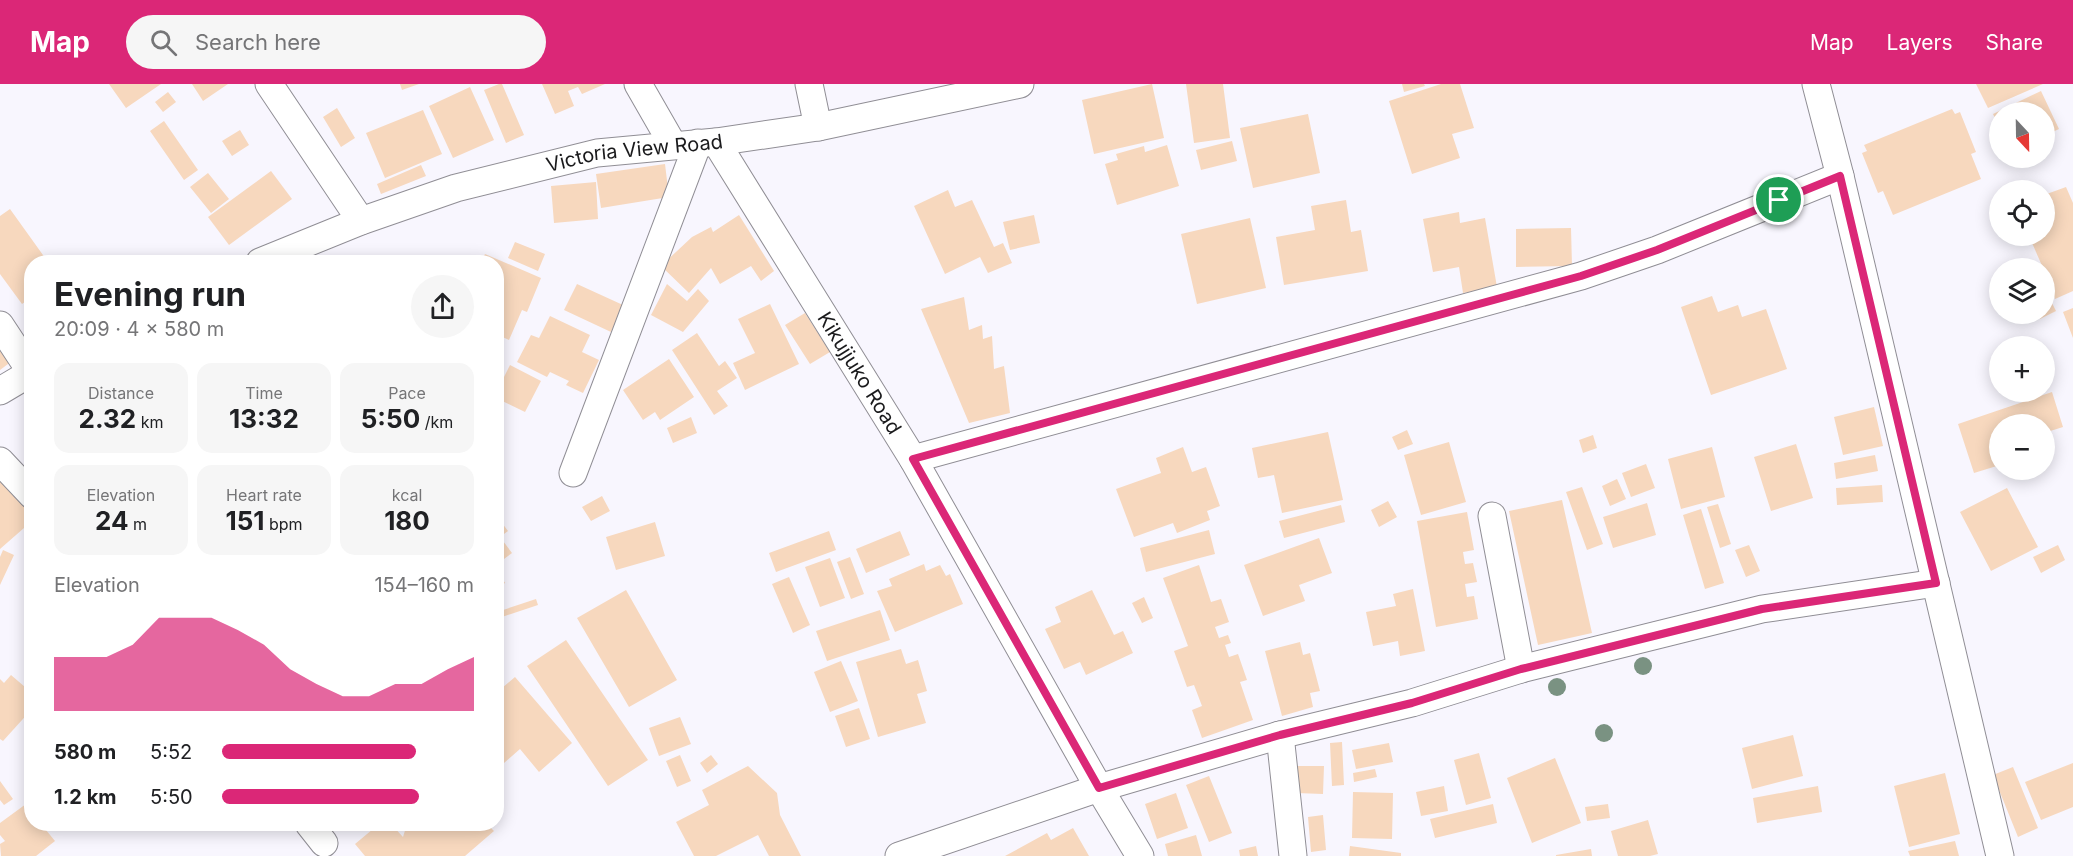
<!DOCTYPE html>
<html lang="en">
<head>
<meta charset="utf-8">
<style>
	body { margin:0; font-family:Inter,sans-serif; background:#f6f6f6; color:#202124; height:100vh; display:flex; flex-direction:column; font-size:22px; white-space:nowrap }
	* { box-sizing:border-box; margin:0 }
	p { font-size:20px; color:#757577 }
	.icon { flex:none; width:33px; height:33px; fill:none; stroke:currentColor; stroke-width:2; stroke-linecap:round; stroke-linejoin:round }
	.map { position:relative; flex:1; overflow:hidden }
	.panel { position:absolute; left:24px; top:171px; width:480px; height:576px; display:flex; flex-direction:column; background:#fff; border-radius:24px; box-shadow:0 3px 15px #0003 }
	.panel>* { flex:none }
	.needle { width:39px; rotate:158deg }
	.controls { position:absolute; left:1989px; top:18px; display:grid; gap:12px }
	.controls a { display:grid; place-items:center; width:66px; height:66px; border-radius:50%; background:#fff; box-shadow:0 3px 15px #0003; font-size:30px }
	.pin { position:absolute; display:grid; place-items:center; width:51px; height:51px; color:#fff; margin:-26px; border:3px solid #fff; border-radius:50%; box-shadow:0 2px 6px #0007 }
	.round { display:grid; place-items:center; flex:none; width:63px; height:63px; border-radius:32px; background:#f6f6f6 }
	.summary { display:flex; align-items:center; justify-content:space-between; height:102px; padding:0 30px }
	h1 { font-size:33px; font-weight:700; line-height:45px }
	.figures { display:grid; grid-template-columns:repeat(3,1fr); gap:9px; height:102px; padding:6px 30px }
	.figures div { display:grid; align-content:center; border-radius:15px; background:#f6f6f6; text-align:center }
	.figures b { font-size:26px; font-weight:700 }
	.figures small { font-size:16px; font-weight:400 }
	.figures p { font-size:16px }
	.chart { height:168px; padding:12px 30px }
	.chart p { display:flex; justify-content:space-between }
	.chart svg { width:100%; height:108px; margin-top:6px; fill:#db2777; opacity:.7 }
	ul { padding:0 30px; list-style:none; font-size:20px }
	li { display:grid; grid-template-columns:96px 72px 1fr; align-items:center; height:45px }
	li i { height:15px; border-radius:8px; background:#db2777 }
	header { display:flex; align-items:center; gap:36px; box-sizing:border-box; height:84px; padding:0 30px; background:#db2777; color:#fff }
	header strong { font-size:28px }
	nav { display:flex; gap:33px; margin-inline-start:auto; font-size:21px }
	.search { width:420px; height:54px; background:#f6f6f6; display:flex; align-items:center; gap:15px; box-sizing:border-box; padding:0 21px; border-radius:33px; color:#757577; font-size:22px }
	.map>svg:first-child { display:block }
	.building { fill:#f7d8be }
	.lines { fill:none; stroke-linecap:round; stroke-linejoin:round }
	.minor-casing { stroke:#908e95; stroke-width:29 }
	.minor { stroke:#fff; stroke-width:27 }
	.tree { fill:#7a9282 }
	.route-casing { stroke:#fff; stroke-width:12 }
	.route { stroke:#db2777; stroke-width:8 }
	.labels { text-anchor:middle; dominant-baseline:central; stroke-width:4.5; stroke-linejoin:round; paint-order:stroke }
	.street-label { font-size:20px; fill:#1a1a1c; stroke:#f8f6fe }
</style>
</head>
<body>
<header>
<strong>Map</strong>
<div class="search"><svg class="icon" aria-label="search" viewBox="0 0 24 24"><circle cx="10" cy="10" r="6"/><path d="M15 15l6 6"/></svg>Search here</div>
<nav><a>Map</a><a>Layers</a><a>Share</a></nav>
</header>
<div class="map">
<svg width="2073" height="772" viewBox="0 0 2073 772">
	<rect width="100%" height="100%" fill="#f8f6fe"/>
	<path class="building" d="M109,0H161L126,24Z
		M192,0H228L203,17Z
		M400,0H419L402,6Z
		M499,0H502L524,51L506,59L484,6Z
		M542,0H605L582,10L578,3L568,7L574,22L555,30Z
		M1152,0L1164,54L1094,70L1082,16Z
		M1186,0H1223L1230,54L1194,59Z
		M1402,0H1424L1425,2L1404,8Z
		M1441,0H1460L1474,44L1452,50L1460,74L1412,90L1389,17Z
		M1976,0H2043L1988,24Z
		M470,3L494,56L453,74L429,22Z
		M2041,7L2059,45L2044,52V28H2000V44L1993,30Z
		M168,8L176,18L163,28L155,18Z
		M337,24L355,54L341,63L323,33Z
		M1952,25L1955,30L1960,28L1976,68L1971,70L1981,95L1893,131L1883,107L1878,109L1862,69L1867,67L1864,61Z
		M423,26L442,70L385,94L366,49Z
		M1308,30L1320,89L1253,104L1240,44Z
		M164,37L198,86L184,96L150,47Z
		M240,46L249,61L232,72L222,57Z
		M1232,57L1237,77L1201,86L1196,66Z
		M1167,61L1179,102L1117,121L1105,80L1118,76L1116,70L1144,62L1145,68Z
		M665,80L669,113L601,124L596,90Z
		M421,81L426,92L381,110L377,100Z
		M271,87L292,115L229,161L208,133Z
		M208,89L229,115L211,129L190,103Z
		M596,98L598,135L554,139L551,102Z
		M2066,103L2073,119V207L2055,215L2044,184H2043L2029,152H2044V111Z
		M948,106L955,123L972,116L994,163L1003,159L1012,179L988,189L980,173L945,190L914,122Z
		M1346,116L1351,148L1361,146L1368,187L1284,201L1276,153L1315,146L1311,122Z
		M10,125L48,178H32V213L22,220L0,190V132Z
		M1459,128L1460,139L1485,134L1497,203L1463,209L1459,183L1433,188L1423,135Z
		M739,131L774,187L761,197L751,182L720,200L711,184L689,209L661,182L692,153L711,143L713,148Z
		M1034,131L1040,159L1010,166L1003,138Z
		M1250,134L1266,204L1197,220L1181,150Z
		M1571,144L1572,182L1516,183V145Z
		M515,158L545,170L538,187L508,174Z
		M485,170L541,194L527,228L522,226L509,256L496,250V178H481Z
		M577,200L623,221L611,248L564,226Z
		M667,200L687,217L698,205L709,217L683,248L651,231Z
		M2044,203L2056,227L2040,235L2038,230H2044Z
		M1712,212L1718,228L1738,221L1742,233L1766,225L1787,285L1711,311L1681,223Z
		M964,213L969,246L982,241L983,255L992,252L994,285L1004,282L1010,329L969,339L921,225Z
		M770,220L799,280L745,306L733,279L755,269L738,235Z
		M2073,224V254L2063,228Z
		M805,229L830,268L810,280L785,241Z
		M550,232L590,251L582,268L599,276L583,309L566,301L569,297L550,288L547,293L517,278L531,251L539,254Z
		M697,249L719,282L725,277L737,294L717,307L728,322L714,331L672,266Z
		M0,261L12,277L0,286Z
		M669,275L694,313L660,336L655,328L643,336L623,306Z
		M510,281L541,297L525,328L496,314V309Z
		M2052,308L2063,343L2044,349V340H2000V381L1974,389L1958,340Z
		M1874,323L1883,362L1843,371L1834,333Z
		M691,333L697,349L673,359L667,344Z
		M1407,346L1413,360L1398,366L1392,353Z
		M1328,348L1343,416L1282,429L1274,391L1258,394L1252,364Z
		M1593,351L1597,364L1583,369L1579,356Z
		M1449,358L1466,418L1421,431L1404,371Z
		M1796,360L1813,414L1771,427L1754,373Z
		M1183,363L1192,388L1206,383L1220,422L1207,427L1210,436L1177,449L1173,439L1134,453L1116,405L1161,389L1156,374Z
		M1712,363L1725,413L1681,425L1668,375Z
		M1875,371L1878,387L1836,395L1834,379Z
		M1646,380L1655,404L1631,413L1622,389Z
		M0,390L32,425V437L0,465Z
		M1617,395L1626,415L1610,422L1602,402Z
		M1882,401L1883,418L1837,421L1836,404Z
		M1582,403L1603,460L1587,466L1566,408Z
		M2007,404L2038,463L1991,487L1960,428Z
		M602,412L610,427L591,437L582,423Z
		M1562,416L1592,549L1538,561L1509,427Z
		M1388,417L1397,433L1379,443L1371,426Z
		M1647,419L1656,451L1613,464L1603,433Z
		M1718,420L1731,460L1720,464L1707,423Z
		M1341,421L1345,438L1284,454L1279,437Z
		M1701,425L1724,499L1705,505L1683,431Z
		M1467,428L1474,466L1463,468L1465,480L1473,479L1477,498L1465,500L1467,513L1474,512L1478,535L1436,543L1417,437Z
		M496,431L508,447L500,453L512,469L496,481Z
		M655,438L665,472L616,486L606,453Z
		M1209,446L1215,470L1146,488L1140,464Z
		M829,447L836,466L776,488L769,469Z
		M900,447L910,471L866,489L856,465Z
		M1319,454L1332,489L1299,501L1305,517L1263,532L1244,481Z
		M1749,461L1760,487L1746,493L1735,466Z
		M2058,461L2065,476L2041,489L2033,473Z
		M3,466L14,471L0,501V473Z
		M850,473L864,510L851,515L837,478Z
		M830,474L845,514L820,523L805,483Z
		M924,480L926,487L940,481L946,492L950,490L963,520L895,548L877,507L892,502L889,495Z
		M1199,481L1211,518L1221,515L1229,538L1215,543L1219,554L1228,551L1231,559L1225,561L1229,573L1238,570L1247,596L1240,598L1253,636L1202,654L1192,626L1202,622L1194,601L1187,603L1174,567L1188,562L1163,494Z
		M789,493L810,541L793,549L772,500Z
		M496,495L505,498L496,518Z
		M1413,505L1425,567L1400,572L1398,557L1373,562L1366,528L1396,522L1393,510Z
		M626,506L677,596L629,623L577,534Z
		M1092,506L1114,551L1123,547L1133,569L1086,591L1080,578L1064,585L1045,545L1061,538L1055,523Z
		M1144,513L1153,534L1142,539L1132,519Z
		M536,515L538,521L499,534L497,528Z
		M880,526L890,556L827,577L816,547Z
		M566,556L648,676L608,702L527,582Z
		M1300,558L1303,571L1310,569L1320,607L1310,609L1313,623L1282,632L1265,567Z
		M901,565L906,580L918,576L927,607L917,610L926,639L878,653L856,578Z
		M841,577L858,617L830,628L814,588Z
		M11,591L32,609V625L3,657L0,655V595L4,599Z
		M515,593L572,659L539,688L520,665L504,679L496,671V609Z
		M859,624L870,655L846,663L835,632Z
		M680,633L691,660L659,672L649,644Z
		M1793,651L1803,692L1752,705L1742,664Z
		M1342,658L1344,701L1332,702L1330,659Z
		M1389,659L1393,678L1356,685L1352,666Z
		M1479,669L1491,714L1466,721L1454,676Z
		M680,671L691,697L677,703L666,677Z
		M711,671L718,680L707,689L700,679Z
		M1555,674L1581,739L1532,759L1507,694Z
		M2073,679V723L2041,736L2025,698Z
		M748,682L777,709L780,731L801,772H769L758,751L716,772H694L676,738L709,721L702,706Z
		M1296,682H1324L1323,710L1296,709Z
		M2013,683L2038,744L2018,753L1993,691Z
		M1375,685L1377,693L1354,698L1353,689Z
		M1945,689L1960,750L1909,763L1894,702Z
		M1209,692L1232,749L1209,758L1186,701Z
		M0,697L13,715L4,721L0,716Z
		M1444,702L1448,727L1421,732L1416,708Z
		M1818,702L1822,728L1757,739L1753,714Z
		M1353,708L1393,709L1392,755L1352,754Z
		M1176,709L1188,744L1157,755L1145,720Z
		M26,720L32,727V740H41L55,757L36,772H1L0,760L5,757L0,751V739Z
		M1493,720L1497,739L1435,754L1430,735Z
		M1608,720L1610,734L1587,737L1585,723Z
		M1323,731L1326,766L1311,768L1308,733Z
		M1648,736L1658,770L1650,772H1618L1611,747Z
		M379,740H391L403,753L407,740H420L434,747L443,740H487L494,747L465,772H365L355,760Z
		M1073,744L1089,772H1005L1047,749L1051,756Z
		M1196,751L1202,772H1168L1165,760Z
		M1955,757L1959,772H1910L1908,767Z
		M1256,762L1258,772H1240L1239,766Z
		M1350,762L1401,769V772H1349Z
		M1591,765L1592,772H1556V771Z"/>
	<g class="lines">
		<defs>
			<g id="minor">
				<path d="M269,0L361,137"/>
				<path d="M638,0L673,61"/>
				<path d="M809,0L818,43"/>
				<path d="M1816,0L1840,92L2000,772"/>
				<path id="s1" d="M716,58L913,375L1099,704L1140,772"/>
				<path id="s2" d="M260,178L361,137L456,104L597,69L716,58L818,43L1020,0"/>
				<path d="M0,241L31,288"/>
				<path d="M0,307L32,288"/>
				<path d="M913,375L1581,192L1657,166L1840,92"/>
				<path d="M0,377L32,411"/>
				<path d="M573,389L698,59"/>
				<path d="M1492,432L1521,585"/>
				<path d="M1280,651L1293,772"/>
				<path d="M309,740L324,759"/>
				<path d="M899,772L1099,704L1280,651L1412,619L1521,585L1762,525L1936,499"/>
			</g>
		</defs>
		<use href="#minor" class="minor-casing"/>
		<use href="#minor" class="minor"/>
	</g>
	<g class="tree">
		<circle cx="1643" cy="582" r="9"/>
		<circle cx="1557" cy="603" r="9"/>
		<circle cx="1604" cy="649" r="9"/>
	</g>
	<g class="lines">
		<defs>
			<path id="route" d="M1840,92L1936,499L1762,525L1521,585L1412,619L1280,651L1099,704L913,375L1581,192L1657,166Z"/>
		</defs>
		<use href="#route" class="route-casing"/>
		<use href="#route" class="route"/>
	</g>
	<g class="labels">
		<g class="street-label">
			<text stroke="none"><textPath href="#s2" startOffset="392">Victoria View Road</textPath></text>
			<text stroke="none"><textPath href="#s1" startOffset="272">Kikujjuko Road</textPath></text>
		</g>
	</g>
</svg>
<div class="controls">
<a><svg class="needle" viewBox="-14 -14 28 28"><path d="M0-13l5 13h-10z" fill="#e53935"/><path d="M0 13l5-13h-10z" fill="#757577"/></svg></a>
<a><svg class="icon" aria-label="locate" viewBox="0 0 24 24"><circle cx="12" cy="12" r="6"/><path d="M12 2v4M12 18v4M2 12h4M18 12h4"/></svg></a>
<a><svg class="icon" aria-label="layers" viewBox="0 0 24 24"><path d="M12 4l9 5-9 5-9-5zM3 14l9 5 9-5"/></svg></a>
<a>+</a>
<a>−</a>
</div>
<div class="pin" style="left:1779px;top:116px;background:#1e9e55"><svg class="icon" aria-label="arrive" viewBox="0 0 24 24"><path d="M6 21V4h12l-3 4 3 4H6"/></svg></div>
<section class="panel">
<div class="summary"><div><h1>Evening run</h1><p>20:09 · 4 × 580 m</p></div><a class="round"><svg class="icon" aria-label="share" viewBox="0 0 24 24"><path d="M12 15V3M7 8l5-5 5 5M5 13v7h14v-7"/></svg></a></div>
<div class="figures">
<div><p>Distance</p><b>2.32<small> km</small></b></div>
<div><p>Time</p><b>13:32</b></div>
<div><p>Pace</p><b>5:50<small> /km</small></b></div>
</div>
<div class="figures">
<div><p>Elevation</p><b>24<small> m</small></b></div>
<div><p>Heart rate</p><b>151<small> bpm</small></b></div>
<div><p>kcal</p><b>180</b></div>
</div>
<div class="chart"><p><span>Elevation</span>154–160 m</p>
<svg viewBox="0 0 160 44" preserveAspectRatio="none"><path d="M0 44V22L10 22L20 22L30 17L40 6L50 6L60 6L70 11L80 17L90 27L100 33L110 38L120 38L130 33L140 33L150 27L160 22V44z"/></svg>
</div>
<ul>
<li><b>580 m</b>5:52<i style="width:77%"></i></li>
<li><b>1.2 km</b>5:50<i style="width:78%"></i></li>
</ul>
</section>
</div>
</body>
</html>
